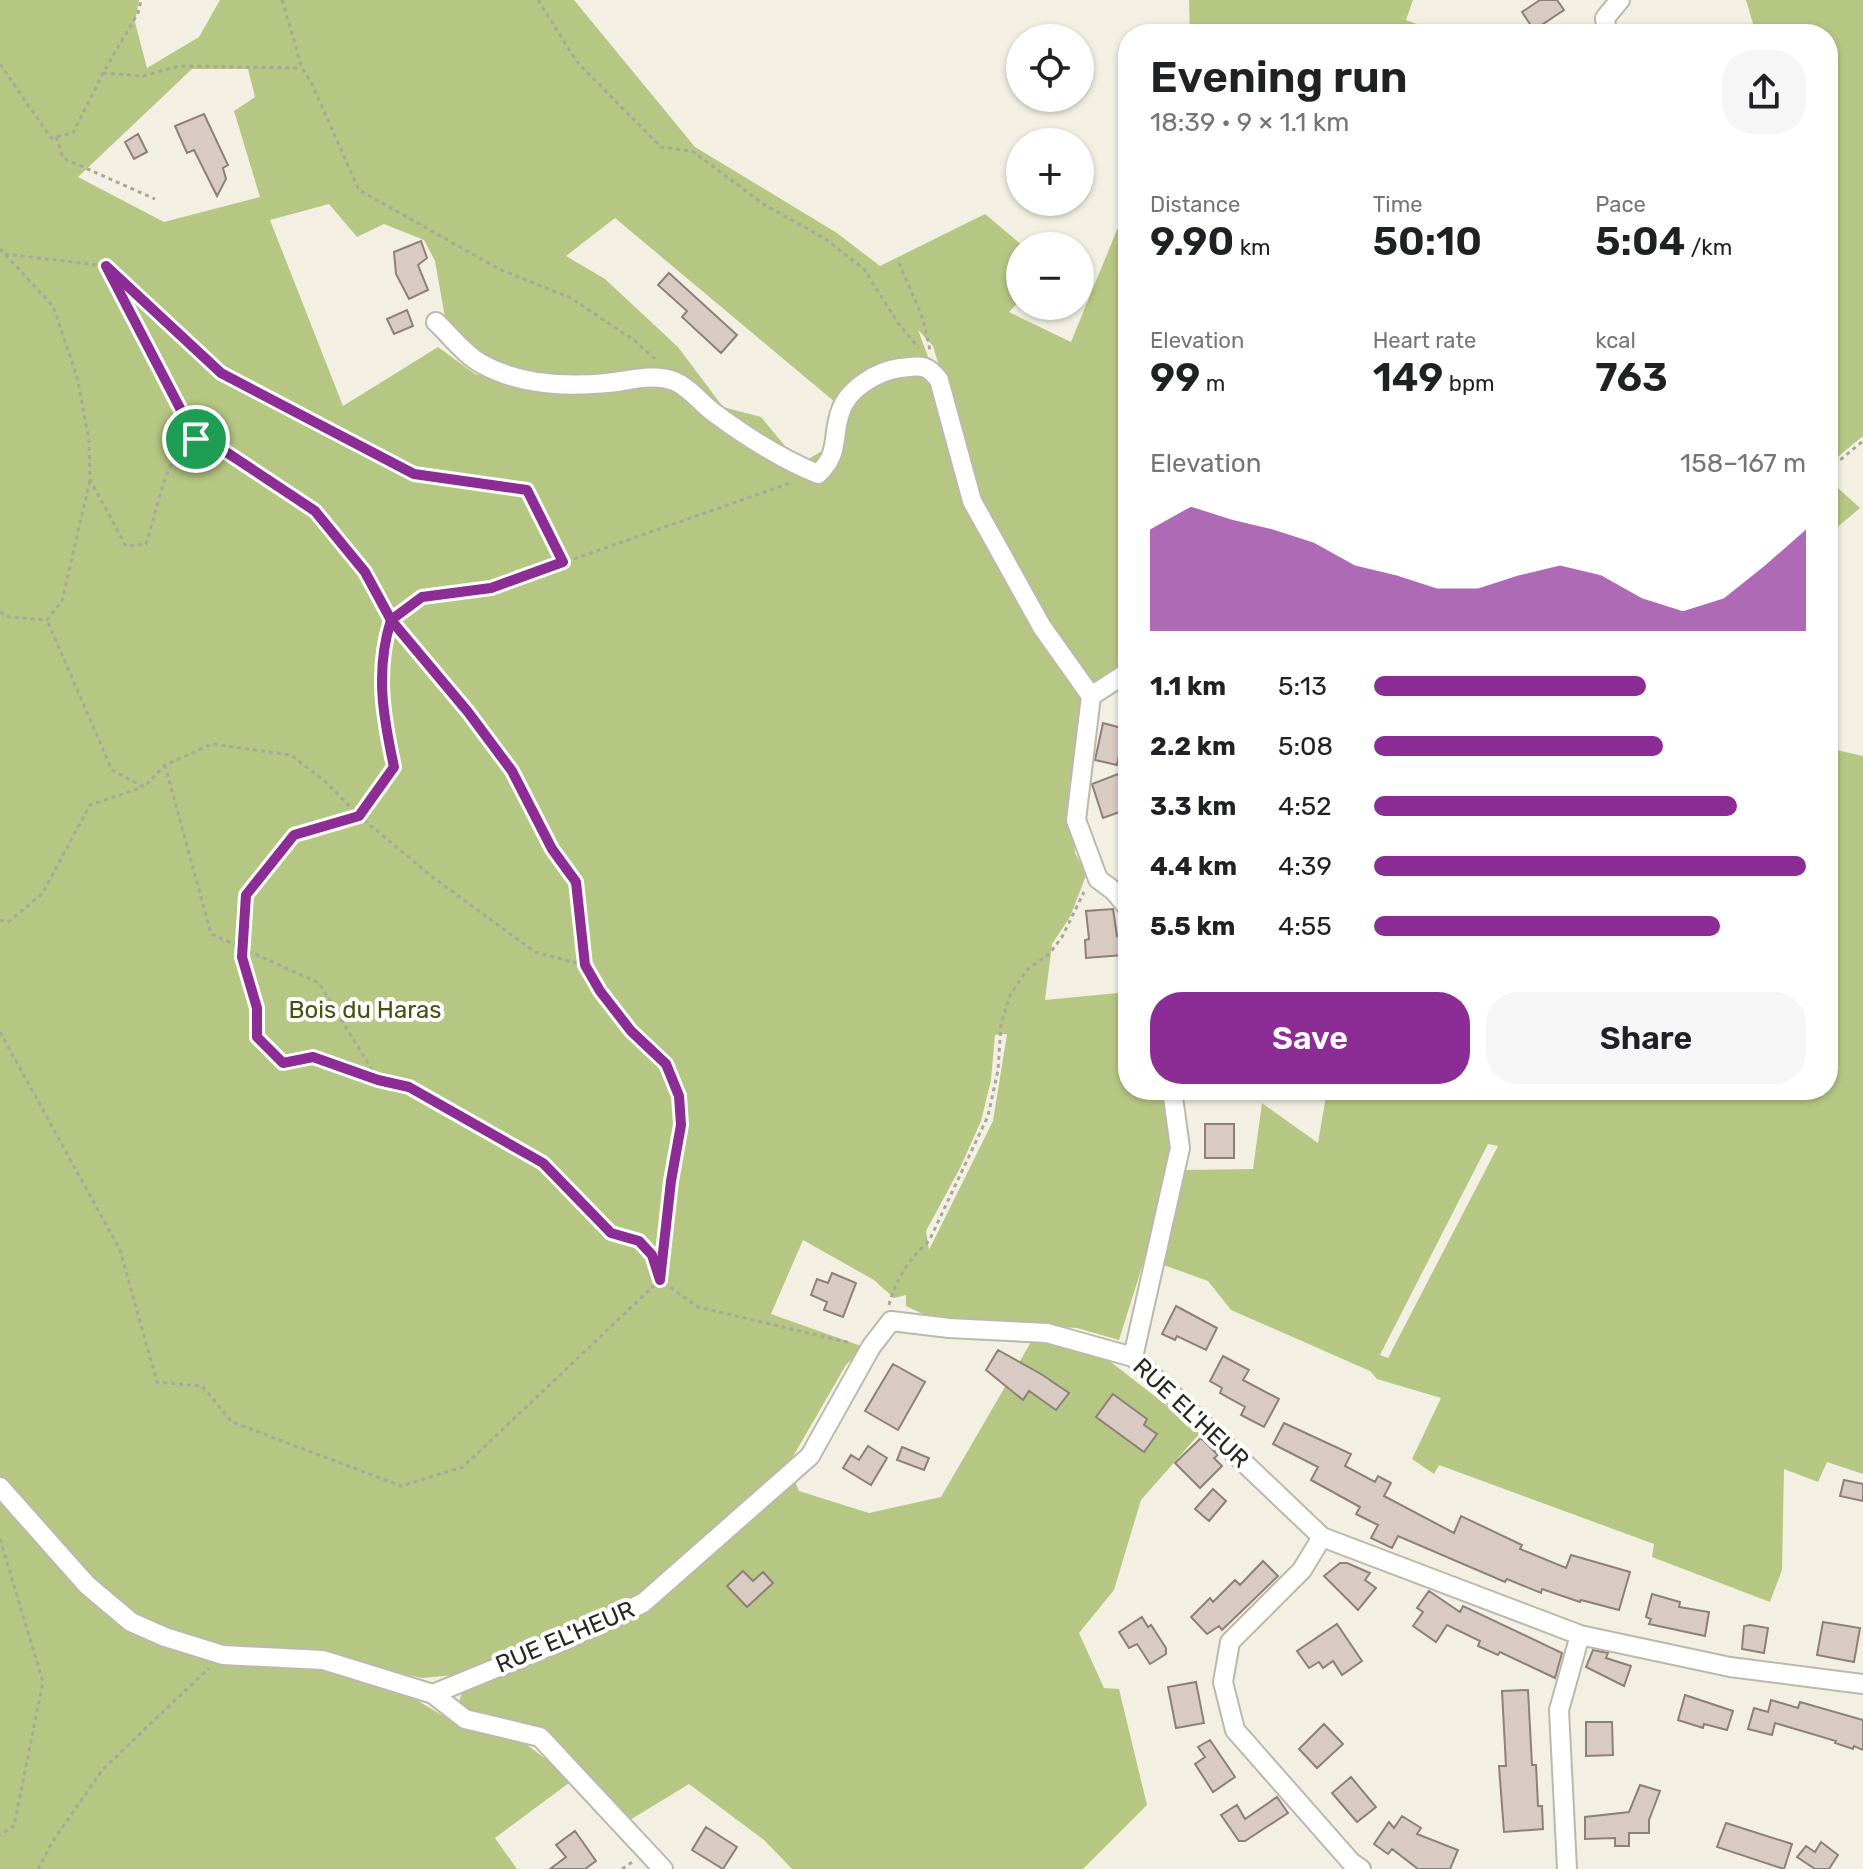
<!DOCTYPE html>
<html lang="en">
<head>
<meta charset="utf-8">
<style>
	body { margin:0; font-family:Rubik,sans-serif; background:#f6f6f6; color:#202124; height:100vh; display:flex; flex-direction:column; font-size:30px; white-space:nowrap }
	* { box-sizing:border-box; margin:0 }
	p { font-size:26px; color:#757577 }
	.icon { flex:none; width:44px; height:44px; fill:none; stroke:currentColor; stroke-width:2; stroke-linecap:round; stroke-linejoin:round }
	.map { position:relative; flex:1; overflow:hidden }
	.side { position:absolute; left:1118px; top:24px; width:720px; height:1076px; display:flex; flex-direction:column; background:#fff; border-radius:32px; box-shadow:0 2px 6px #0004 }
	.side>* { flex:none }
	.controls { position:absolute; left:1006px; top:24px; display:grid; gap:16px }
	.controls a { display:grid; place-items:center; width:88px; height:88px; border-radius:50%; background:#fff; box-shadow:0 2px 6px #0004; font-size:40px }
	.pin { position:absolute; display:grid; place-items:center; width:68px; height:68px; color:#fff; margin:-34px; border:4px solid #fff; border-radius:50%; box-shadow:0 2px 8px #0007 }
	.round { display:grid; place-items:center; flex:none; width:84px; height:84px; border-radius:32px; background:#f6f6f6 }
	.summary { display:flex; align-items:center; justify-content:space-between; height:136px; padding:0 32px }
	h1 { font-size:44px; font-weight:600; line-height:60px }
	.figures { display:grid; grid-template-columns:repeat(3,1fr); gap:12px; height:136px; padding:8px 32px }
	.figures div { display:grid; align-content:center }
	.figures b { font-size:40px; font-weight:600 }
	.figures small { font-size:22px; font-weight:400 }
	.figures p { font-size:22px }
	.chart { height:224px; padding:16px 32px }
	.chart p { display:flex; justify-content:space-between }
	.chart svg { width:100%; height:144px; margin-top:8px; fill:#8c2c95; opacity:.7 }
	.cta { display:flex; gap:16px; margin-top:auto; padding:16px 32px }
	.cta a { flex:1; height:92px; border-radius:32px; background:#8c2c95; color:#fff; font-size:32px; font-weight:600; line-height:92px; text-align:center }
	.cta a+a { background:#f6f6f6; color:#202124 }
	ul { padding:0 32px; list-style:none; font-size:26px }
	li { display:grid; grid-template-columns:128px 96px 1fr; align-items:center; height:60px }
	li i { height:20px; border-radius:10px; background:#8c2c95 }
	.map>svg:first-child { display:block }
	.green { fill:#b6c783; fill-rule:evenodd }
	.building { fill:#d9cbc4; stroke:#8d8079; stroke-width:2 }
	.lines { fill:none; stroke-linecap:round; stroke-linejoin:round }
	.street-casing { stroke:#bcb9ac; stroke-width:22 }
	.path { stroke:#a9a79d; stroke-width:3; stroke-dasharray:4 4; stroke-linecap:butt }
	.street { stroke:#fff; stroke-width:18 }
	.route-casing { stroke:#fff; stroke-width:16 }
	.route { stroke:#8c2c95; stroke-width:10 }
	.labels { text-anchor:middle; dominant-baseline:central; stroke-width:8; stroke-linejoin:round; paint-order:stroke }
	.park-label { font-size:24px; fill:#455111; stroke:#fff }
	.street-label { font-size:24px; fill:#282722; stroke:#fff }
</style>
</head>
<body>
<div class="map">
<svg width="1863" height="1869" viewBox="0 0 1863 1869">
	<rect width="100%" height="100%" fill="#f3f0e3"/>
	<path class="green" d="M0,0H139L135,22L147,68L199,37L220,0H574L695,147L837,233L880,266L985,214L1023,246H1020V300L1009,312L1071,342L1128,203V669L1100,687L1085,679L1056,643L1001,542L969,469L933,346L918,330L930,362L878,369L836,403L615,218L566,256L605,279L678,347L723,407L761,417L800,464L844,438C846,428 847,415 851,406C864,380 903,375 928,376L935,384L966,511L1035,632L1085,704L1070,790L1075,853L1087,873L1070,917L1052,944L1045,1000L1128,992V1090H1166L1174,1145L1146,1254L1119,1340L1077,1328L935,1320L906,1306V1295L894,1298L874,1280L803,1240L771,1314L864,1347L846,1365L788,1465L799,1491L869,1513L941,1497L1031,1342L1077,1344L1103,1356L1201,1432L1141,1500L1114,1590L1079,1633L1104,1688L1119,1689L1147,1805L1083,1869H792L764,1840L689,1784L625,1823L564,1753L471,1717L458,1706L467,1674L422,1678L311,1653L214,1643L396,1688L452,1721L517,1737L573,1780L495,1838L517,1869H0ZM192,69H248L255,97L234,111L260,197L164,222L78,177ZM329,204L357,237L384,224L424,240L435,261L447,329L476,356L515,375L562,382L653,373L665,388L544,391L475,374L438,347L343,406L270,220ZM1007,1034L993,1121L929,1250L926,1231L960,1168L981,1121L991,1080L995,1035Z
		M1189,0H1413L1406,20L1444,34H1190Z
		M1746,0H1863V436L1828,465V34H1756Z
		M1828,479L1860,508L1828,535Z
		M1828,748L1863,756V1474L1827,1462L1818,1482L1784,1469L1782,1570L1770,1602L1652,1557L1654,1544L1439,1465L1434,1474L1412,1459L1441,1398L1377,1379L1370,1371L1231,1310L1208,1281L1158,1263L1183,1170L1253,1169L1262,1103L1318,1143L1327,1090H1828ZM1488,1144L1498,1146L1388,1358L1380,1355Z"/>
	<path class="building" d="M1540,0H1557L1564,10L1534,30L1522,12Z
		M204,114L228,165L223,168L226,179L217,196L194,150L187,153L175,126Z
		M138,134L147,152L134,159L125,142Z
		M421,241L427,258L418,265L428,290L409,299L396,274L394,252Z
		M669,273L737,335L721,353L682,317L687,311L658,285Z
		M407,310L413,326L394,334L387,319Z
		M1103,723L1125,729L1117,765L1095,760Z
		M1118,774L1128,800V809L1103,818L1092,784Z
		M1113,909L1117,936L1122,935L1123,955L1086,958L1085,940L1089,939L1086,911Z
		M1205,1124H1234V1158H1205Z
		M832,1273L856,1283L843,1317L824,1310L827,1302L811,1295L817,1279L828,1283Z
		M1176,1306L1217,1328L1206,1350L1177,1336L1175,1340L1162,1334Z
		M998,1350L1041,1374L1069,1393L1056,1410L1029,1391L1023,1400L986,1370Z
		M1223,1356L1249,1370L1243,1380L1279,1399L1264,1427L1241,1415L1245,1407L1220,1393L1222,1388L1210,1381Z
		M893,1364L925,1382L898,1430L865,1411Z
		M1113,1394L1147,1419L1144,1425L1157,1434L1144,1452L1096,1417Z
		M1284,1423L1351,1454L1345,1466L1375,1482L1378,1476L1391,1483L1384,1496L1454,1533L1461,1516L1522,1545L1520,1549L1566,1568L1571,1555L1630,1572L1619,1610L1581,1600L1580,1602L1542,1589L1541,1593L1507,1579L1505,1582L1398,1536L1392,1548L1371,1538L1378,1525L1356,1514L1360,1507L1311,1480L1318,1467L1273,1444Z
		M1201,1438L1218,1455L1214,1458L1222,1466L1200,1488L1175,1463Z
		M868,1446L887,1458L871,1485L843,1468L851,1455L859,1460Z
		M902,1447L929,1458L924,1470L897,1460Z
		M1844,1480L1863,1484V1501L1840,1496Z
		M1213,1489L1226,1501L1209,1521L1195,1509Z
		M1263,1561L1278,1576L1222,1630L1219,1626L1207,1634L1191,1617L1210,1598L1213,1602L1235,1580L1240,1585Z
		M1340,1563H1347L1370,1573L1365,1580L1376,1588L1358,1610L1324,1576Z
		M743,1571L753,1581L763,1572L773,1583L747,1607L727,1586Z
		M1429,1591L1460,1612L1463,1606L1562,1653L1555,1678L1500,1652L1498,1655L1478,1646L1480,1641L1447,1625L1436,1642L1413,1626L1423,1612L1417,1608Z
		M1652,1594L1680,1602L1679,1607L1709,1612L1705,1636L1649,1624L1651,1619L1646,1617Z
		M1142,1617L1148,1627L1151,1625L1166,1648V1654L1150,1664L1137,1644L1129,1648L1119,1632Z
		M1823,1622L1860,1628L1854,1662L1817,1655Z
		M1337,1624L1362,1661L1342,1675L1333,1661L1323,1668L1319,1662L1309,1668L1297,1651Z
		M1750,1625L1768,1628L1764,1653L1742,1649L1744,1626Z
		M1593,1650L1608,1653L1606,1658L1631,1666L1624,1686L1586,1667Z
		M1196,1682L1204,1723L1176,1728L1168,1687Z
		M1528,1690L1532,1765H1536L1538,1806H1542L1543,1829L1504,1832L1499,1766H1506L1502,1691Z
		M1685,1695L1733,1711L1727,1730L1704,1724L1703,1728L1678,1720Z
		M1771,1700L1798,1708L1800,1702L1863,1720V1750L1854,1746L1853,1749L1835,1743L1836,1741L1775,1723L1772,1735L1748,1729L1754,1708L1768,1712Z
		M1586,1722H1612L1613,1755L1586,1756Z
		M1324,1724L1343,1744L1317,1768L1299,1749Z
		M1210,1740L1235,1777L1213,1792L1195,1764L1205,1757L1198,1747Z
		M1351,1777L1376,1807L1357,1822L1332,1793Z
		M1640,1785L1660,1791L1649,1820V1833H1629V1846H1615V1838L1585,1839V1817L1629,1812Z
		M1277,1797L1288,1813L1245,1841H1239L1221,1815L1237,1805L1245,1819Z
		M1402,1816L1421,1828L1417,1834L1458,1850L1450,1869H1418L1392,1849L1388,1854L1374,1844L1389,1822L1394,1828Z
		M1726,1823L1792,1844L1784,1869L1717,1847Z
		M706,1827L737,1847L723,1869L692,1850Z
		M575,1831L596,1861L585,1869H550L566,1857L556,1845Z
		M1821,1842L1838,1855L1829,1869H1815L1797,1857L1806,1846L1815,1852Z"/>
	<g class="lines">
		<defs>
			<path id="street" d="M1607,34L1605,18L1620,0
				M436,322C450,335 465,355 482,364C520,385 564,387 607,383C629,381 652,373 674,381C691,388 702,405 717,415C747,437 783,460 818,474C841,452 831,437 841,410C849,388 878,371 900,368C920,366 926,363 939,380L972,501L1042,627L1091,696
				M1128,672L1091,696L1076,820L1098,879L1114,891L1128,908
				M1133,1357L1180,1148L1172,1090
				M0,1487L87,1585L131,1622L165,1637L223,1655L323,1660L433,1694L465,1719L540,1737L663,1869
				M1322,1537L1302,1570L1230,1642L1223,1682L1235,1730L1351,1862L1361,1869
				M433,1694L567,1639L643,1603L810,1456L871,1347L891,1321L949,1328L1047,1333L1133,1357L1322,1537L1580,1635L1730,1667L1863,1684
				M1567,1869L1559,1710L1580,1635"/>
		</defs>
		<use href="#street" class="street-casing"/>
		<path class="path" d="M282,0L302,68L311,82L359,190L499,269L571,298L635,341L655,359
			M538,0L577,62L661,147L692,151L765,205L824,238L864,269L898,323L919,348
			M0,64L51,138L73,133L103,73L138,13L141,0
			M103,73L143,76L179,66L301,68
			M56,137L63,158L155,199
			M0,249L53,306L77,377L89,440L90,480L126,546L146,544C154,521 164,467 180,451C184,447 191,443 196,439L217,446L315,511L365,572L391,620L468,712L512,771L552,849L576,882L585,965L600,991L631,1031L666,1064L679,1096L681,1125L671,1181L660,1280L698,1307L851,1343
			M5,254L106,266L221,373L414,474L527,490L563,562
			M899,263L923,319L930,350
			M107,269L196,439
			M1828,470L1863,441
			M0,612L9,617L47,620L62,601L90,480
			M165,765L211,934L319,983L377,1078
			M0,920L8,922L42,894L90,805L143,787
			M585,965L535,952L435,879L359,816L394,767L382,712L383,646L391,620L422,597L491,588L793,482
			M0,1032L120,1250L157,1382L202,1386L232,1422L401,1486L463,1467L660,1280L652,1255L639,1241L611,1233L543,1163L409,1087L378,1080L313,1057L283,1063L257,1037V1008L242,957L246,895L294,835L359,816L327,783L291,755L212,744L165,765L144,787L112,770L47,620
			M889,1305C896,1279 909,1259 929,1241L988,1116L998,1070L1001,1024L1010,995L1027,970L1050,953L1062,937L1084,892
			M0,1539L43,1682L14,1826L0,1835
			M38,1869L53,1841L103,1769L209,1668
			M622,1869L634,1861"/>
		<use href="#street" class="street"/>
	</g>
	<g class="lines">
		<defs>
			<path id="route" d="M196,439L217,446L315,511L365,572L391,620C375,671 383,716 394,767L359,816L294,835L246,895L242,957L257,1008V1037L283,1063L313,1057L378,1080L409,1087L543,1163L611,1233L639,1241L652,1255L660,1280L671,1181L681,1125L679,1096L666,1064L631,1031L600,991L585,965L576,882L552,849L512,771L468,712L391,620L422,597L491,588L563,562L527,490L414,474L221,373L106,266L196,439"/>
		</defs>
		<use href="#route" class="route-casing"/>
		<use href="#route" class="route"/>
	</g>
	<g class="labels">
		<g class="park-label">
			<text x="365" y="1010">Bois du Haras</text>
		</g>
		<g class="street-label">
			<text transform="translate(1191 1413) rotate(43)">RUE EL'HEUR</text>
			<text transform="translate(565 1637) rotate(-23)">RUE EL'HEUR</text>
		</g>
	</g>
</svg>
<div class="controls">
<a><svg class="icon" aria-label="locate" viewBox="0 0 24 24"><circle cx="12" cy="12" r="6"/><path d="M12 2v4M12 18v4M2 12h4M18 12h4"/></svg></a>
<a>+</a>
<a>−</a>
</div>
<div class="pin" style="left:196px;top:439px;background:#1e9e55"><svg class="icon" aria-label="arrive" viewBox="0 0 24 24"><path d="M6 21V4h12l-3 4 3 4H6"/></svg></div>
<section class="side">
<div class="summary"><div><h1>Evening run</h1><p>18:39 · 9 × 1.1 km</p></div><a class="round"><svg class="icon" aria-label="share" viewBox="0 0 24 24"><path d="M12 15V3M7 8l5-5 5 5M5 13v7h14v-7"/></svg></a></div>
<div class="figures">
<div><p>Distance</p><b>9.90<small> km</small></b></div>
<div><p>Time</p><b>50:10</b></div>
<div><p>Pace</p><b>5:04<small> /km</small></b></div>
</div>
<div class="figures">
<div><p>Elevation</p><b>99<small> m</small></b></div>
<div><p>Heart rate</p><b>149<small> bpm</small></b></div>
<div><p>kcal</p><b>763</b></div>
</div>
<div class="chart"><p><span>Elevation</span>158–167 m</p>
<svg viewBox="0 0 160 44" preserveAspectRatio="none"><path d="M0 44V13L10 6L20 10L30 13L40 17L50 24L60 27L70 31L80 31L90 27L100 24L110 27L120 34L130 38L140 34L150 24L160 13V44z"/></svg>
</div>
<ul>
<li><b>1.1 km</b>5:13<i style="width:63%"></i></li>
<li><b>2.2 km</b>5:08<i style="width:67%"></i></li>
<li><b>3.3 km</b>4:52<i style="width:84%"></i></li>
<li><b>4.4 km</b>4:39<i style="width:100%"></i></li>
<li><b>5.5 km</b>4:55<i style="width:80%"></i></li>
</ul>
<div class="cta"><a>Save</a><a>Share</a></div>
</section>
</div>
</body>
</html>
